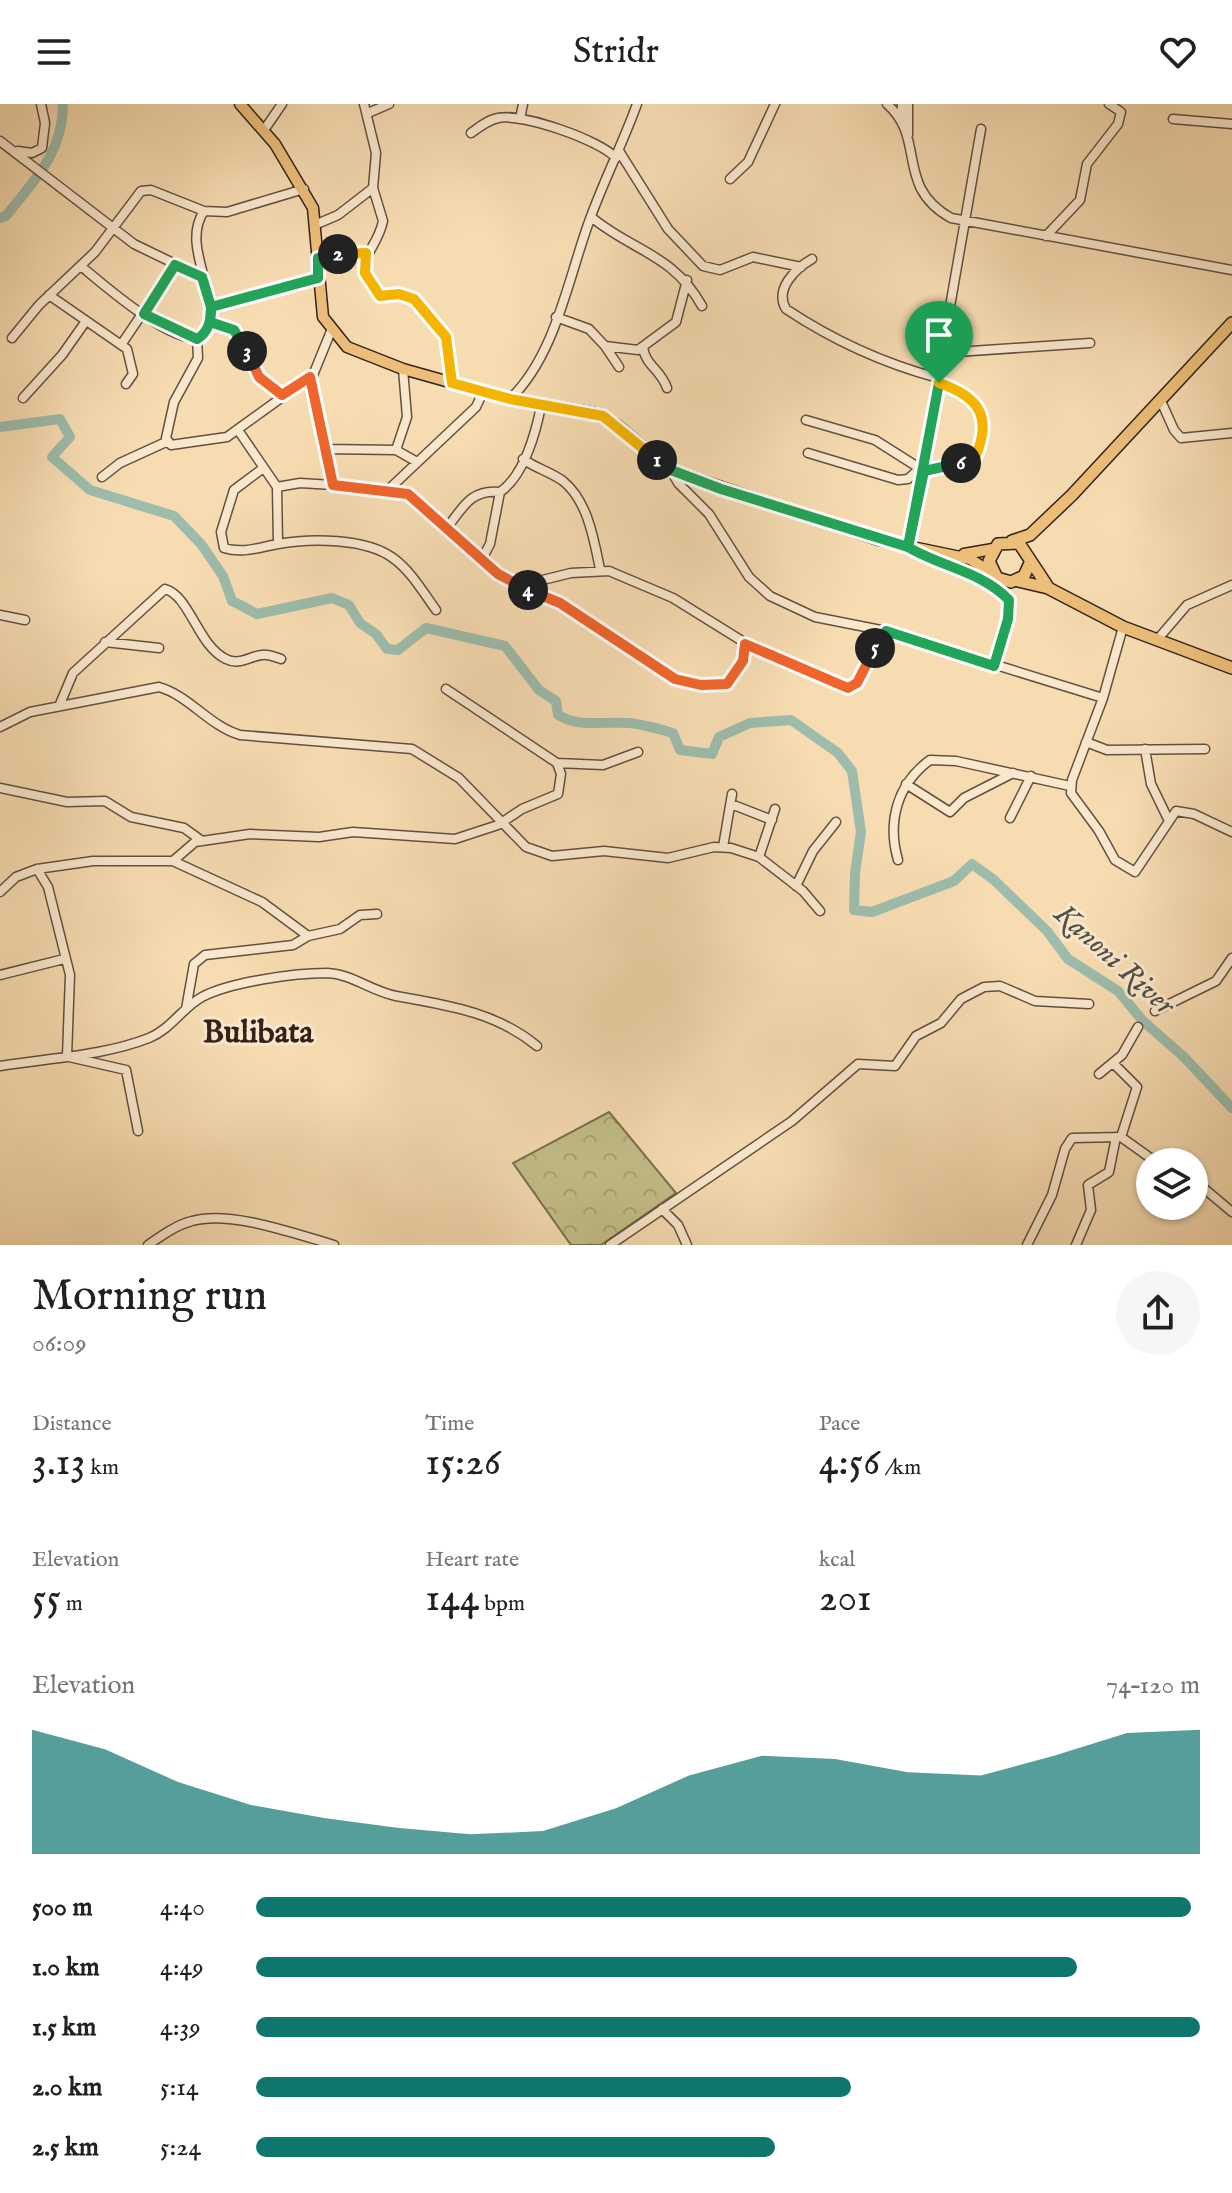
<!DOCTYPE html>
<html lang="en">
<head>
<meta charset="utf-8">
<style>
	body { margin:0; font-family:"IM FELL English",serif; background:#f6f6f6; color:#202124; height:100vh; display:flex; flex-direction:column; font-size:30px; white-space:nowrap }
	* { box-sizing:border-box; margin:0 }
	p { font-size:26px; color:#757577 }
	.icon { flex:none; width:44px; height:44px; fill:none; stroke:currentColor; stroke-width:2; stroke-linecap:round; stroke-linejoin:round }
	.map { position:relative; height:1141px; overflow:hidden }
	.panel { display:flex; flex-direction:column; background:#fff; flex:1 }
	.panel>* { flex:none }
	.controls { position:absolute; left:1136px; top:1044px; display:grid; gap:16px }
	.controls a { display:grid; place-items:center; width:72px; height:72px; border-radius:50%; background:#fff; box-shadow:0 2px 6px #0004; font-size:40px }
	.pin { position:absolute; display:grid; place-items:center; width:68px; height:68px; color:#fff; margin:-82px -34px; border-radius:50% 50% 50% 0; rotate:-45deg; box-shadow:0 0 8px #0007 }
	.pin .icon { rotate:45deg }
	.km { position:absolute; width:40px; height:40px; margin:-20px; border-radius:50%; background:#222; color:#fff; font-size:22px; line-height:40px; text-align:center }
	.round { display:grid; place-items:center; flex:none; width:84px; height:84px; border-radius:42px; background:#f6f6f6 }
	.overview { display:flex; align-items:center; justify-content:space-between; height:136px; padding:0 32px }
	h1 { font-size:44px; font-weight:600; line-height:60px }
	.metrics { display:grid; grid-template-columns:repeat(3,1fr); gap:12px; height:136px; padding:8px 32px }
	.metrics div { display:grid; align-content:center }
	.metrics b { font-size:40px; font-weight:600 }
	.metrics small { font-size:22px; font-weight:400 }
	.metrics p { font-size:22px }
	.chart { height:224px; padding:16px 32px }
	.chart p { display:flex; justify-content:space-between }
	.chart svg { width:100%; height:144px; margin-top:8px; fill:#0f766e; opacity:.7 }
	ul { padding:0 32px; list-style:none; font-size:26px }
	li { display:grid; grid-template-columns:128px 96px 1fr; align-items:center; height:60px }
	li i { height:20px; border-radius:10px; background:#0f766e }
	header { display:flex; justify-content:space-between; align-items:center; height:104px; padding:0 32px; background:#fff; font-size:36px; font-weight:600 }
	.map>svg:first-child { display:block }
	.park { fill:url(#park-crowns); stroke:#7a7051; stroke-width:2 }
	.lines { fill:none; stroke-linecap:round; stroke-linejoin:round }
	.river { stroke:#9dbcac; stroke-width:10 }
	.minor-casing { stroke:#635040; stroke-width:11 }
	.major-casing { stroke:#32221a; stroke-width:13 }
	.highway-casing { stroke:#32221a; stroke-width:14 }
	.minor { stroke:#fae8cd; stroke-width:8 }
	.major { stroke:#ecbe79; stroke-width:10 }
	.highway { stroke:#ecbe79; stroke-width:11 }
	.split-1-casing { stroke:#fff; stroke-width:16 }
	.split-2-casing { stroke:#fff; stroke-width:16 }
	.split-3-casing { stroke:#fff; stroke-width:16 }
	.split-4-casing { stroke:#fff; stroke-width:16 }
	.split-5-casing { stroke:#fff; stroke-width:16 }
	.split-6-casing { stroke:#fff; stroke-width:16 }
	.split-7-casing { stroke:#fff; stroke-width:16 }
	.split-1 { stroke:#22a559; stroke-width:10 }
	.split-2 { stroke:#f5b400; stroke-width:10 }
	.split-3 { stroke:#22a559; stroke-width:10 }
	.split-4 { stroke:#f0652b; stroke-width:10 }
	.split-5 { stroke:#f0652b; stroke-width:10 }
	.split-6 { stroke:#22a559; stroke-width:10 }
	.split-7 { stroke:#f5b400; stroke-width:10 }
	.labels { text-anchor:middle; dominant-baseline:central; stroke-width:6; stroke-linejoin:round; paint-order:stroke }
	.water-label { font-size:30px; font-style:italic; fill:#525046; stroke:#fae8cd }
	.quarter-label { font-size:32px; font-weight:bold; fill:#32221a; stroke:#fae8cd }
</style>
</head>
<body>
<header><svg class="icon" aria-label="menu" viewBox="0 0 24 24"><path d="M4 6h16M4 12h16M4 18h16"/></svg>Stridr<svg class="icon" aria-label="heart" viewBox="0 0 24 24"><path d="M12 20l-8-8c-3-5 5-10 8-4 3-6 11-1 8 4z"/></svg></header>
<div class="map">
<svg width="1232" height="1141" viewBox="0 0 1232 1141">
	<defs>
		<pattern id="park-crowns" width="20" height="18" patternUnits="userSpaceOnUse" patternTransform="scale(2)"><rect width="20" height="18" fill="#c3bf88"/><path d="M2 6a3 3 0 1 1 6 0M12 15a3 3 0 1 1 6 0" fill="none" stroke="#a8a475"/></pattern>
	</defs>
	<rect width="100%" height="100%" fill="#f7dcb2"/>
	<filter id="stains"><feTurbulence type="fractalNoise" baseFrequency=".0025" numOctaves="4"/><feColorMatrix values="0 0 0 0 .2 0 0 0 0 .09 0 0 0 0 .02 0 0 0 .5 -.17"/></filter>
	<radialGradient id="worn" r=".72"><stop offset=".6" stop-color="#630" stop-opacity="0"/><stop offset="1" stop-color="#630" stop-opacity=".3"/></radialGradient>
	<path class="park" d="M609,1008L676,1089L601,1141H571L513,1059Z"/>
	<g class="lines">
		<path class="river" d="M0,114L6,112C35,75 63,49 63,0
			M0,323L60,315L70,333L52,353L90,386L174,412L201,440L223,472L232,497L244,503L257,510L332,494L349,501L360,519L376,530L387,545L398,546L426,524L505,542L539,586L556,597L558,611C580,624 604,617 628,619C643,620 659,625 673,629L680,646L712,650L719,633L750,619L791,616L838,649L852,667L861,728L855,769L854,806L872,808L954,777L972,760L994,776L1047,827L1068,855L1118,887L1143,917L1184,953L1232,1004"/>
		<defs>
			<path id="minor" d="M887,0C927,35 894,82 951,114L1232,166
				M368,9L389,0
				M520,15L523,0
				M1173,15L1232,20
				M901,16L902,0
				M981,25L908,443C941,464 981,467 1009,496L1008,515L994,562
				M264,26L282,0
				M471,29C479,23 488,16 498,14C522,9 600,36 616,54
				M908,31V0
				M0,37L134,140L202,173
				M18,47L32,49L42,44L45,19L41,0
				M619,47L668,125L703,162L720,166L753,153L801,163
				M730,75L748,58L775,0
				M373,84L383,117C376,151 347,156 380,192L399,190L414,195L446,233L452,279
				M591,113C634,148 673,150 702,202
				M317,120L338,111L373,84L376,49L364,0
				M1046,132L1080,96L1087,60L1118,20L1121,8L1109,0
				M318,154L366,149
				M812,155C796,164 774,185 786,205C834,237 882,259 938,274
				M82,163C105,182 171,240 201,234C229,196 178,146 204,107
				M49,191L127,245L133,270L126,280
				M211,203L318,174
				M556,213L589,225L605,242L638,246L676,218L687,176
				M210,218L234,226L259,273L282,291
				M331,227L309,281L333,381L408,390L512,479L560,499L675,575L701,581L727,580L743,557L745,540
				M12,234L39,201L95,148L141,87L151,86L204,107L227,108L304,85
				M197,235L198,254L174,298L166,334L171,341L227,333L310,273
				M121,241L175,161
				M605,242L619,263
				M643,243C645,261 661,266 667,284
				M942,249L1090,239
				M403,265L407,313L396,346L417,358
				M23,294L62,251L86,217
				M510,295C556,251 568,174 590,115C604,76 623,39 637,0
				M1161,297L1174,326L1181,334L1232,329
				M806,316L875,336L924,367L952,362L976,351L984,318L972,296L939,279
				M238,326L277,383L278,440
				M324,345L396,346
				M808,349L898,376L908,375L919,365
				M523,355C535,364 551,368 563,377C588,397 594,436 600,465
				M262,365L234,386L221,428L224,444C243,450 260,443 278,440C310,434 366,434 393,454C411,467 423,488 436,506
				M671,366L678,379L709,410L749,473L770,492L815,513L886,527L1103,594
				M102,373L120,359L166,338
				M277,383L300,379L333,381
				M388,386L476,303L483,288
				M446,425C463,404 470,385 500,388C524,372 536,328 541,302
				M482,455L490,440L500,388
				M518,482L571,469L609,467L673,494L755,545L848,584L857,579L886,527
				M0,511L25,516
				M1123,523L1103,594L1072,676L1071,689L1099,727L1115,756L1135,768L1176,707L1194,710L1232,728
				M1157,536L1187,501L1232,481
				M105,538L159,544
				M60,600L73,569L165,485C190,492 198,542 226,555C239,562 250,552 262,551C268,550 275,553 281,555
				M0,623L30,608L159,583C190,592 209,622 240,631L412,645L459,674L526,743L552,752L604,747L668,754L714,743L731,744L759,753L803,787L820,807
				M1086,638L1107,646L1205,645
				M1145,645L1151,680L1169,717
				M557,659L603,661L638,648
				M906,680L950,708L964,694L1013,669
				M0,684L67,698L105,697L131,713L184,724L202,737
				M731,700L772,716
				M1010,714L1031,672
				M723,743L732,690
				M759,753L775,705
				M898,756C887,718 897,680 930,656L956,657L1070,682
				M173,757L262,798L308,832
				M37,765L48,783L70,871L67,952
				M796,782L813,747L836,718
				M0,788L16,773L37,765L93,757H173L195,738L250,730L319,733L353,728L455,735L498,721L522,705L558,690L561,670L557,659L446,585
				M0,871L64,855
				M186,905L194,860L205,851L293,841L308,832L340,825L360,811L377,810
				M1155,907L1216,877L1232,854
				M69,953L126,966L138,1027
				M1113,959L1137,983L1121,1033
				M0,962C49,954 103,952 149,934C171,925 182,904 202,893C230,878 295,869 327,869C352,870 371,887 396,892C446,901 496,908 537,942
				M1099,970L1122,951L1138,923
				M1194,1076L1232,1108
				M662,1105L678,1121L687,1141
				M148,1141C161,1132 176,1121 192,1117C230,1106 296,1130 334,1141
				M610,1141L792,1017L858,960L895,962L916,932L941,919L961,895L984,883L1000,882L1035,897L1089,900
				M1027,1141L1052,1091L1065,1045L1072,1034L1121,1033L1156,1058
				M1076,1141L1091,1106L1088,1081L1109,1068L1116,1033"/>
			<path id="major" d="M240,0L275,40L313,104L323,213L347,243L403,265L510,295L594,309L617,321L671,366L879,436L970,455L992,469
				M964,450L993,445"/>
			<path id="highway" d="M1012,437L1030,431L1072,391L1232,219
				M1030,459L1024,472L1011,478L997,474L989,457L998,440L1019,439L1048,483
				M1018,477L1048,484L1123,523L1232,564"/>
		</defs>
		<use href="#minor" class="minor-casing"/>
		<use href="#major" class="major-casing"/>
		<use href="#highway" class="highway-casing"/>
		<use href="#minor" class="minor"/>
		<use href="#major" class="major"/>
		<use href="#highway" class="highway"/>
	</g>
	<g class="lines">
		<defs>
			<path id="split-1" d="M657,356L671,366L721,385L908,443L939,279"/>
			<path id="split-2" d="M338,150L366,149L365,169L380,192L399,190L414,195L446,233L452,279L510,295L603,312L657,356"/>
			<path id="split-3" d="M247,247L234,226L210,218L211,203L202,173L175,161L144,210L197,235C208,229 212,215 211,203L318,174V154L338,150"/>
			<path id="split-4" d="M247,247L259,273L282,291L310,273L333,381L408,390L498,470L528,486"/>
			<path id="split-5" d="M528,486L560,499L675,575L701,581L727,580L743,557L745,540L848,584L857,579L875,544"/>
			<path id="split-6" d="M875,544L886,527L994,562L1008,515L1009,496C981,467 941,463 908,443L924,367L961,359"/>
			<path id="split-7" d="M939,279C977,292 993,311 976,351L961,359"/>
		</defs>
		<use href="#split-1" class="split-1-casing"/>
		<use href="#split-2" class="split-2-casing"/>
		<use href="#split-3" class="split-3-casing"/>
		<use href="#split-4" class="split-4-casing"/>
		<use href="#split-5" class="split-5-casing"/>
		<use href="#split-6" class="split-6-casing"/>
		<use href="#split-7" class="split-7-casing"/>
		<use href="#split-1" class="split-1"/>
		<use href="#split-2" class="split-2"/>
		<use href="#split-3" class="split-3"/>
		<use href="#split-4" class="split-4"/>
		<use href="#split-5" class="split-5"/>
		<use href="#split-6" class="split-6"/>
		<use href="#split-7" class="split-7"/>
	</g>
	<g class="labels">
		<g class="water-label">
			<text transform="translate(1114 856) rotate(42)">Kanoni River</text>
		</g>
		<g class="quarter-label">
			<text x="258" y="929">Bulibata</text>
		</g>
	</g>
	<rect width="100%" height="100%" filter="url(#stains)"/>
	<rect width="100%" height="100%" fill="url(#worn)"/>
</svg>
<div class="controls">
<a><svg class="icon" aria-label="layers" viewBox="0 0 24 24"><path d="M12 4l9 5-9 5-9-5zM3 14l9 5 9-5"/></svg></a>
</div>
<div class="pin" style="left:939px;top:279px;background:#1e9e55"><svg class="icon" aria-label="arrive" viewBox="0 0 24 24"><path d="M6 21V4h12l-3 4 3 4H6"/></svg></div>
<b class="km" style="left:657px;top:356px">1</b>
<b class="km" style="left:338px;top:150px">2</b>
<b class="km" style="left:247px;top:247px">3</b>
<b class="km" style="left:528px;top:486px">4</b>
<b class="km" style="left:875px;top:544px">5</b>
<b class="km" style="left:961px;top:359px">6</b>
</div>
<section class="panel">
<div class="overview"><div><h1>Morning run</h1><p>06:09</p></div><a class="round"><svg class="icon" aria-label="share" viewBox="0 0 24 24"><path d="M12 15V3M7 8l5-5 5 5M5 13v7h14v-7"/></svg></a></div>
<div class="metrics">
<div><p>Distance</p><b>3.13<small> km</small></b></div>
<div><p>Time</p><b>15:26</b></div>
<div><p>Pace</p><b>4:56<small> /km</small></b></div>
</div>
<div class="metrics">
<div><p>Elevation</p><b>55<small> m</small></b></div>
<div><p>Heart rate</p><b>144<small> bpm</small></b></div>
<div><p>kcal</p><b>201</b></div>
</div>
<div class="chart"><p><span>Elevation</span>74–120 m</p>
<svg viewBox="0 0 160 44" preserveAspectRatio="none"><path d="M0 44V6L10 12L20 22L30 29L40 33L50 36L60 38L70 37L80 30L90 20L100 14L110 15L120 19L130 20L140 14L150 7L160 6V44z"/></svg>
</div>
<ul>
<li><b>500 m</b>4:40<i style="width:99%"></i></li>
<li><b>1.0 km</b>4:49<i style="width:87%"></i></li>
<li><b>1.5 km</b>4:39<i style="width:100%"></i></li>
<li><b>2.0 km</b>5:14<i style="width:63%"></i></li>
<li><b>2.5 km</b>5:24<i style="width:55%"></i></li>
</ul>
</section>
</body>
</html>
